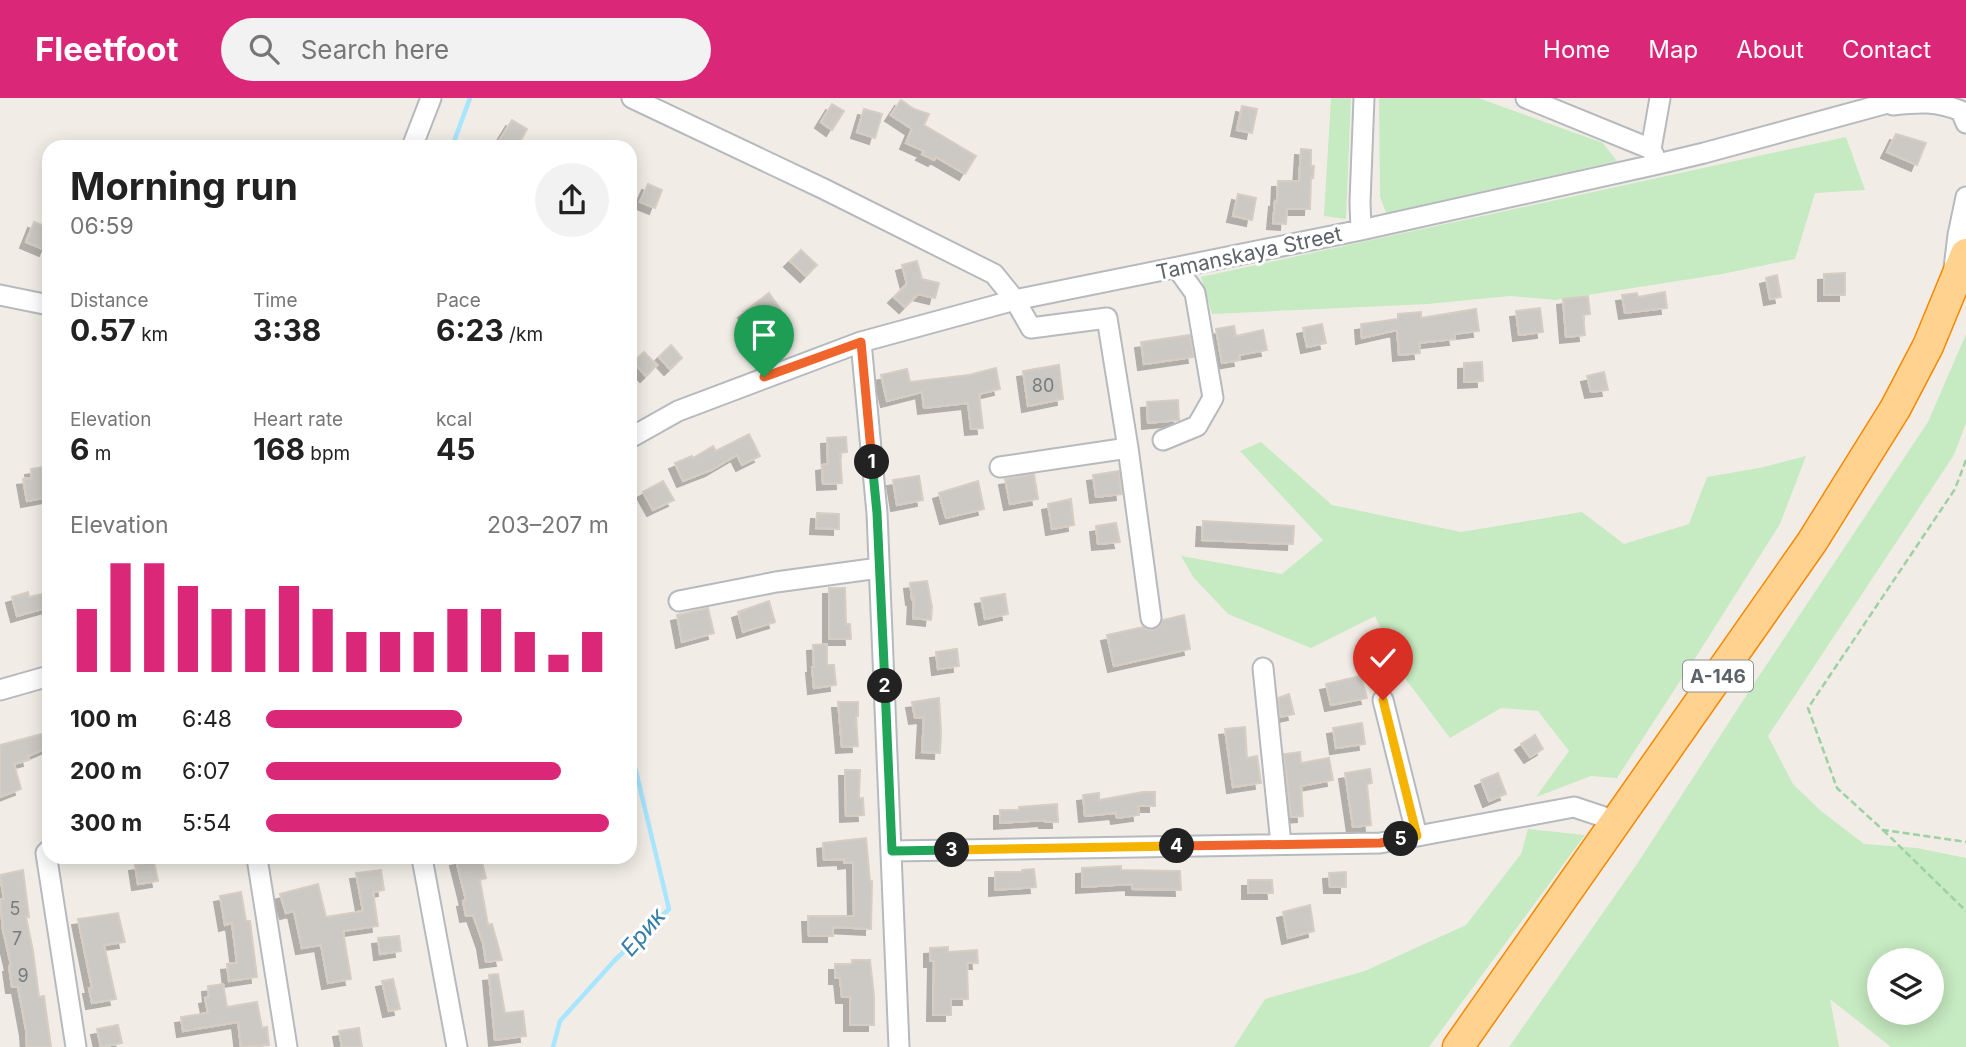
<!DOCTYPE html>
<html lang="en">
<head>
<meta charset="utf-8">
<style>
	body { margin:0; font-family:Inter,sans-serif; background:#f2f2f2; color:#222; height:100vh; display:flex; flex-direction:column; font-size:26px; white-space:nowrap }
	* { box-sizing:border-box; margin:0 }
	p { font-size:23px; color:#767676 }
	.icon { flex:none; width:38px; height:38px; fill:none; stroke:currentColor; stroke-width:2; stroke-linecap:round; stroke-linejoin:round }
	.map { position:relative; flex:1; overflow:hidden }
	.sheet { position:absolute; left:42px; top:42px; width:595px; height:724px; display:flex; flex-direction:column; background:#fff; border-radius:21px; box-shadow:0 4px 18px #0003 }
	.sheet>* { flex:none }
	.fabs { position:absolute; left:1867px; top:850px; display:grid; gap:14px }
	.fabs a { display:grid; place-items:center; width:77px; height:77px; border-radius:50%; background:#fff; box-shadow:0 4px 18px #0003; font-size:35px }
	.pin { position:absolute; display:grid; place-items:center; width:60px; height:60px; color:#fff; margin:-72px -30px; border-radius:50% 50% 50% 0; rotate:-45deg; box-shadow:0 0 7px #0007 }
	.pin .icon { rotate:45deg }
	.km { position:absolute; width:35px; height:35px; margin:-18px; border-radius:50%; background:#222; color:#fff; font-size:19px; line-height:35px; text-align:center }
	.round { display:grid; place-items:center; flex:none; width:74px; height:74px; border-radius:37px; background:#f2f2f2 }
	.overview { display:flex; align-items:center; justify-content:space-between; height:119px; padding:0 28px }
	h1 { font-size:38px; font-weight:700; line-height:52px }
	.stats { display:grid; grid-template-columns:repeat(3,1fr); gap:10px; height:119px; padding:7px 28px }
	.stats div { display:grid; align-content:center }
	.stats b { font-size:30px; font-weight:700 }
	.stats small { font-size:19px; font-weight:400 }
	.stats p { font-size:19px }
	.chart { height:196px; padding:14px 28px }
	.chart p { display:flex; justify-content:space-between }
	.chart svg { width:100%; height:126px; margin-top:7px; stroke:#db2777; stroke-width:6 }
	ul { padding:0 28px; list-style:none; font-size:23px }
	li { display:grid; grid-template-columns:112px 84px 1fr; align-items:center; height:52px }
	li i { height:18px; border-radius:9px; background:#db2777 }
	header { display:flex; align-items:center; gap:42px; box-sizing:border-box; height:98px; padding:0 35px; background:#db2777; color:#fff }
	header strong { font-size:33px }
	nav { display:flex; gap:38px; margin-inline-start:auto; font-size:24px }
	.search { width:490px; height:63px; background:#f2f2f2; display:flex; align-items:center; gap:18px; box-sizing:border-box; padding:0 24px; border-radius:38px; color:#767676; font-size:26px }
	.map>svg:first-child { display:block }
	.green { fill:#c6eac1; fill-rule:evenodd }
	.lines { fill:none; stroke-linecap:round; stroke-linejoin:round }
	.stream { stroke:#a8e5ff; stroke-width:4.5 }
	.building { fill:#ccc8c3; stroke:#d6cec4; stroke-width:2; filter:url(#shadow) }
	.minor-casing { stroke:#b6babe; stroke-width:23 }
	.highway-casing { stroke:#f78800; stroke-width:33 }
	.path { stroke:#9cd1a3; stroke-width:2.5; stroke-dasharray:7 3.5; stroke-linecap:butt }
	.minor { stroke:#fff; stroke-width:19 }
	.highway { stroke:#ffd38f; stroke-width:30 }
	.split-1-casing { stroke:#fff; stroke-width:14 }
	.split-2-casing { stroke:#fff; stroke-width:14 }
	.split-3-casing { stroke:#fff; stroke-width:14 }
	.split-4-casing { stroke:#fff; stroke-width:14 }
	.split-5-casing { stroke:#fff; stroke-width:14 }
	.split-6-casing { stroke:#fff; stroke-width:14 }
	.split-1 { stroke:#f0652b; stroke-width:9 }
	.split-2 { stroke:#22a559; stroke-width:9 }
	.split-3 { stroke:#22a559; stroke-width:9 }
	.split-4 { stroke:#f5b400; stroke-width:9 }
	.split-5 { stroke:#f0652b; stroke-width:9 }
	.split-6 { stroke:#f5b400; stroke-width:9 }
	.labels { text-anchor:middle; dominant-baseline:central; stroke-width:6; stroke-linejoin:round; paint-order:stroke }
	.number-label { font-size:18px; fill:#797c7f }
	.shield { fill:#fff; stroke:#8e9295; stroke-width:2 }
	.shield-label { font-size:19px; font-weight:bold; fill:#5d6368 }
	.street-label { font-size:21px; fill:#5d6368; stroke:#fff }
	.water-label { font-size:23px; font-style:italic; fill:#367da8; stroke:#fff }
</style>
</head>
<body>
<header>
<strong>Fleetfoot</strong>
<div class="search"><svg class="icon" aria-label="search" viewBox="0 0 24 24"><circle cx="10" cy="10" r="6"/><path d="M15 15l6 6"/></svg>Search here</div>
<nav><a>Home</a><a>Map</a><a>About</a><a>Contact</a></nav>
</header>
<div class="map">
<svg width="1966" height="949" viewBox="0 0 1966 949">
	<defs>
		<filter id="shadow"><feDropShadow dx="-6" dy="6" stdDeviation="0" flood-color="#0004"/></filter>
	</defs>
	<rect width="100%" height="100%" fill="#f1ede6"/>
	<path class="green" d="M1331,0H1351L1346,121L1324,118Z
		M1379,0H1478L1603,45L1617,63L1386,115L1380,98Z
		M1846,39L1865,92L1815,95L1795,161L1722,176L1556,202L1510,198L1428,206L1212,216L1201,179Z
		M1966,236V325L1954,357L1768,638L1793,686L1821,713L1864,746L1917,750L1966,760V949H1891L1830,901L1839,949H1509L1637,766L1757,581L1928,324ZM1880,863H1932V915H1880Z
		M1261,344L1332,407L1461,434L1582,414L1624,446L1689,426L1707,379L1759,370L1806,358L1780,426L1701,551L1617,680L1591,678L1536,699L1569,653L1538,613L1501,610L1450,640L1401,575L1375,518L1311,550L1228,516L1194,480L1181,458L1282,476L1323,442L1240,353Z
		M1528,731L1585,737L1429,949H1234L1265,901L1365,873L1466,827L1521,756Z"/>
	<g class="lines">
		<path class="stream" d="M452,49L470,0
			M553,949L560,923L615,862L669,811L634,665L630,658"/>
	</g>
	<path class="building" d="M901,2L914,11L929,16L924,27L976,58L965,76L936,59L934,62L922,56L924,53L906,45L912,31L891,17Z
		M832,6L844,13L832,32L821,24Z
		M1242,8L1257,11L1252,35L1237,32Z
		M864,11L882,16L875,40L857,34Z
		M512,22L527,31L517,49H505L498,45Z
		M1896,36L1926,45L1917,67L1887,54Z
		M1301,51L1311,52V68H1314L1313,80L1311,79L1310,111H1287L1286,126L1273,125L1275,103L1277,104L1278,83H1299Z
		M648,86L662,92L655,110L640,104Z
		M1238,96L1256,100L1252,122L1233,118Z
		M34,124L49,130V142L45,152L26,144Z
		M801,152L817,167L806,178L790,163Z
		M917,163L922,181L939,185L935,200L918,196L905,209L894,199L907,186L902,167Z
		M1845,175V197H1824V176Z
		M1777,177L1781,199L1770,201L1766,180Z
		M1665,194L1667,210L1625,215L1622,197L1637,195L1638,199Z
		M769,195L781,212L756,230L744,214Z
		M1588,198L1590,216L1583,217L1585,237L1566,239L1563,201Z
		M1540,210L1543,234L1519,237L1516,213Z
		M1476,211L1479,233L1454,236L1455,241L1419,245L1420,255L1399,257L1397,232L1362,240L1361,226L1398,221V216L1421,214V220Z
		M1322,226L1326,245L1307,249L1303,230Z
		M1234,228L1236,238L1263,232L1267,252L1239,257L1240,262L1222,265L1216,231Z
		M1190,237L1194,259L1144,266L1141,244Z
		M671,247L682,260L670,271L659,259Z
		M644,254L657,267L646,278L633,264Z
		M1482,264L1483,283L1464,284V265Z
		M1059,267L1063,301L1028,308L1023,273Z
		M996,270L1000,291L979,296L983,330L971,331L968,305L924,310L922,294L887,303L881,277L907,271L910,284L969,277Z
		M1604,274L1608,292L1591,294L1587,278Z
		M1178,302L1179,322L1148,325L1147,304Z
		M749,336L760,358L742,367L737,357L711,372L683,383L675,365L692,358L693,360L713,348L716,353Z
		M846,339L847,354L840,355L842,385L823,386L822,367L828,366L827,340Z
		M49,368V399L27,403L23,381L32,380L31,371Z
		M1119,373L1122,396L1096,399L1093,377Z
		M1034,376L1038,401L1010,406L1005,381Z
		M919,378L923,402L897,407L893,382Z
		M663,383L674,402L653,412L643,394Z
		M978,383L984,411L946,420L939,395Z
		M1071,401L1074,427L1052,431L1048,406Z
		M817,415L839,416V431L816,430Z
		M1203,423L1294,428L1293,446L1202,442Z
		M1116,425L1120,444L1098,446L1096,428Z
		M927,483L932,509L931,522L913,520L914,500L912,501L910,485Z
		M829,490H845L846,526H850L851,541H829Z
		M28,494L29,499L47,495L49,509L17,518L12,499Z
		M1005,496L1008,516L985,521L981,500Z
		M769,503L775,524L743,534L738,514Z
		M708,510L714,535L682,544L677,517Z
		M1184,517L1190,551L1114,568L1107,537L1143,529L1147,532H1153L1159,529L1163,522Z
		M827,546V567H834L836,587L814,590L812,569H814L813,547Z
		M957,551L959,568L938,571L936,554Z
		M1361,578L1367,600L1331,607L1326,586Z
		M1289,596L1294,616L1280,619L1278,600Z
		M939,600L941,633L940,655L922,654L924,619L915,620L912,604Z
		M838,604H858V618H856L858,648L842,649Z
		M1362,625L1365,646L1336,650L1333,630Z
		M1245,629L1247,660L1257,658L1261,685L1233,689L1225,631Z
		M49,634V649L28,658L29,662L14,666L21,691L0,699V647Z
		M1535,637L1543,651L1530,659L1521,646Z
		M1300,654L1301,665L1329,660L1333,682L1301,688L1303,718L1291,719L1284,656Z
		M1370,671L1372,685L1367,686L1371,727L1353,729L1345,675Z
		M845,672H860L859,700H863L864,717L846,718Z
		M1498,675L1506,696L1489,703L1481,682Z
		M1143,694H1155V708H1138L1139,717L1117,720L1116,715L1085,718L1083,697L1099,695V702Z
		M1057,706L1058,724H1045V722L1000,725V712H1019V709Z
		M866,740L870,783H872L871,831L833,829V838H809L808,818H854L853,764L844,765V761L824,762L823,745Z
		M466,760H481L486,780L480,782L488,827L492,826L502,862L486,864L483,845L473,817L466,818L463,803L466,802L456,762Z
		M154,764L158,783L138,786L135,767Z
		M1121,768V772L1180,773L1181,792L1132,791V786L1082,789V770Z
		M1034,771L1036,789L995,792V774H1022V772Z
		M23,772L29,819H26L33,853L39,899L44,898L51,949H27L26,932L18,889H12L9,868L11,867L3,832L0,801H4L0,777Z
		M381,772L384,792L373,794L378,828L343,833L351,881L328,885L321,847L302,850L294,813L286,815L280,796L318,786L326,819L363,813L356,775Z
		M1346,774V789H1330L1329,775Z
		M1248,782H1272L1273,795H1248Z
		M241,794L246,823H250L257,879L229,883L227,866L237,865L232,825L225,827L220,798Z
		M1310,807L1314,833L1288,840L1283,814Z
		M118,815L125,844L104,847L116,901L92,905L89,890H92L78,821Z
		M399,838L401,853L380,856L378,840Z
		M948,849V854L977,852L978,865H967L968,901H951V917H933L934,863H930V850Z
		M852,862H870L874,898V927H850V899H842L840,880H835V866H852Z
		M498,876L505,915L523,913L526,938L495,942L489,877Z
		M393,881L400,911L389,913L382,883Z
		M223,886L227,909L257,904L262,930L267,929L269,947L241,949L238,924L183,933L181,919L208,915L205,900L209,899L208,888Z
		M118,927L122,945L101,949L97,931Z
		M359,930L362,949H342L339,933Z"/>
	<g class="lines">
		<defs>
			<path id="minor" d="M632,0L824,91L994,176L1015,202L1031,230L1107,220L1128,350L1000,369
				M1526,0L1651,51L1658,66
				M1893,7C1920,4 1936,3 1961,13L1966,25
				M412,49L431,0
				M1651,51L1660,0
				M1361,132L1360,104L1364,0
				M1954,170L1958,137L1966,99
				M0,197L49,207
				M861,244L877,415L899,949
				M630,340L678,313L861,244L1015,202L1361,132L1658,66L1704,55L1906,0
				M1163,342L1197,328L1213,300L1195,195L1177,170
				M1128,350L1151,520
				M679,503L776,484L879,470
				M1263,570L1281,746
				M0,592L49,578
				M1383,602L1417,738
				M49,752L46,755L76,949
				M892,753L1380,745L1574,709L1616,723
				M257,760L287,949
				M422,760L457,949"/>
			<path id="highway" d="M1458,949L1812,444L1895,311L1928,248L1966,156"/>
		</defs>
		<use href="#minor" class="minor-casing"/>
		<use href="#highway" class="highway-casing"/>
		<path class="path" d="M1966,362L1955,391L1808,610L1837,690L1883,732L1966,744
			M1883,732L1966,813"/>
		<use href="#minor" class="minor"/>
		<use href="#highway" class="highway"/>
	</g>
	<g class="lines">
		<defs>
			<path id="split-1" d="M764,279L861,244L872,364"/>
			<path id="split-2" d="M872,364L877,415L885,588"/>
			<path id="split-3" d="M885,588L892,753L952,752"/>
			<path id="split-4" d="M952,752L1177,748"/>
			<path id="split-5" d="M1177,748L1380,745L1401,741"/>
			<path id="split-6" d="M1383,602L1417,738L1401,741"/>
		</defs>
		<use href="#split-1" class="split-1-casing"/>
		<use href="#split-2" class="split-2-casing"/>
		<use href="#split-3" class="split-3-casing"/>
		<use href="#split-4" class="split-4-casing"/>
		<use href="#split-5" class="split-5-casing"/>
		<use href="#split-6" class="split-6-casing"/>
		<use href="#split-1" class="split-1"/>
		<use href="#split-2" class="split-2"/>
		<use href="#split-3" class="split-3"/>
		<use href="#split-4" class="split-4"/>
		<use href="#split-5" class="split-5"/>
		<use href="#split-6" class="split-6"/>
	</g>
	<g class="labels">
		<g class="number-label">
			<text x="1043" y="287">80</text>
			<text x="15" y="810">5</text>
			<text x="17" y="840">7</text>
			<text x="23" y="877">9</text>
		</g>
		<rect class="shield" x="1683" y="562.5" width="70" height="31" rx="5"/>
		<g class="shield-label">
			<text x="1718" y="578">А-146</text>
		</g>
		<g class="street-label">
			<text transform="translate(1249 155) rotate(-12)">Tamanskaya Street</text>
		</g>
		<g class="water-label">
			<text transform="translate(643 834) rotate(-49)">Ерик</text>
		</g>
	</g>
</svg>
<div class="fabs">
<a><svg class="icon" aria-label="layers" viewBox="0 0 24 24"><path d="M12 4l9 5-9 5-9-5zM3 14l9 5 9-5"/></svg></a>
</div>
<div class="pin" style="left:764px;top:279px;background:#1e9e55"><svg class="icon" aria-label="arrive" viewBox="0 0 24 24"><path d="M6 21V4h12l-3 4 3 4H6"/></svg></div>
<div class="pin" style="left:1383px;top:602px;background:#d93025"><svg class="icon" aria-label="check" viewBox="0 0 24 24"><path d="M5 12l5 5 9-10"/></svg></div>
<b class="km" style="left:872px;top:364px">1</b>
<b class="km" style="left:885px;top:588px">2</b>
<b class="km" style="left:952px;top:752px">3</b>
<b class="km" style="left:1177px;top:748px">4</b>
<b class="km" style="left:1401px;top:741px">5</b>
<section class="sheet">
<div class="overview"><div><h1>Morning run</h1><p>06:59</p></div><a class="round"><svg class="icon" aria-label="share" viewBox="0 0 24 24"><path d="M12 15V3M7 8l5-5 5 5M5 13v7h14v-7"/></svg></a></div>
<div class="stats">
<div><p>Distance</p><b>0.57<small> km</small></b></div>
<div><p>Time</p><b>3:38</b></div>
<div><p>Pace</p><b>6:23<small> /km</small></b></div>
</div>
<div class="stats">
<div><p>Elevation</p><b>6<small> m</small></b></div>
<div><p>Heart rate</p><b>168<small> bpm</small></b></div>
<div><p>kcal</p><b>45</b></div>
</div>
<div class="chart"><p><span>Elevation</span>203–207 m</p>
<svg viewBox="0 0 160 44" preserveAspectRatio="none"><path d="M5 44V22M15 44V6M25 44V6M35 44V14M45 44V22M55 44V22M65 44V14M75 44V22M85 44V30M95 44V30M105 44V30M115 44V22M125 44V22M135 44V30M145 44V38M155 44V30"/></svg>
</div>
<ul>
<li><b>100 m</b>6:48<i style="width:57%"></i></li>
<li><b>200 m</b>6:07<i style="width:86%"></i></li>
<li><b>300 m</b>5:54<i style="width:100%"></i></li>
</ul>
</section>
</div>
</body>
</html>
